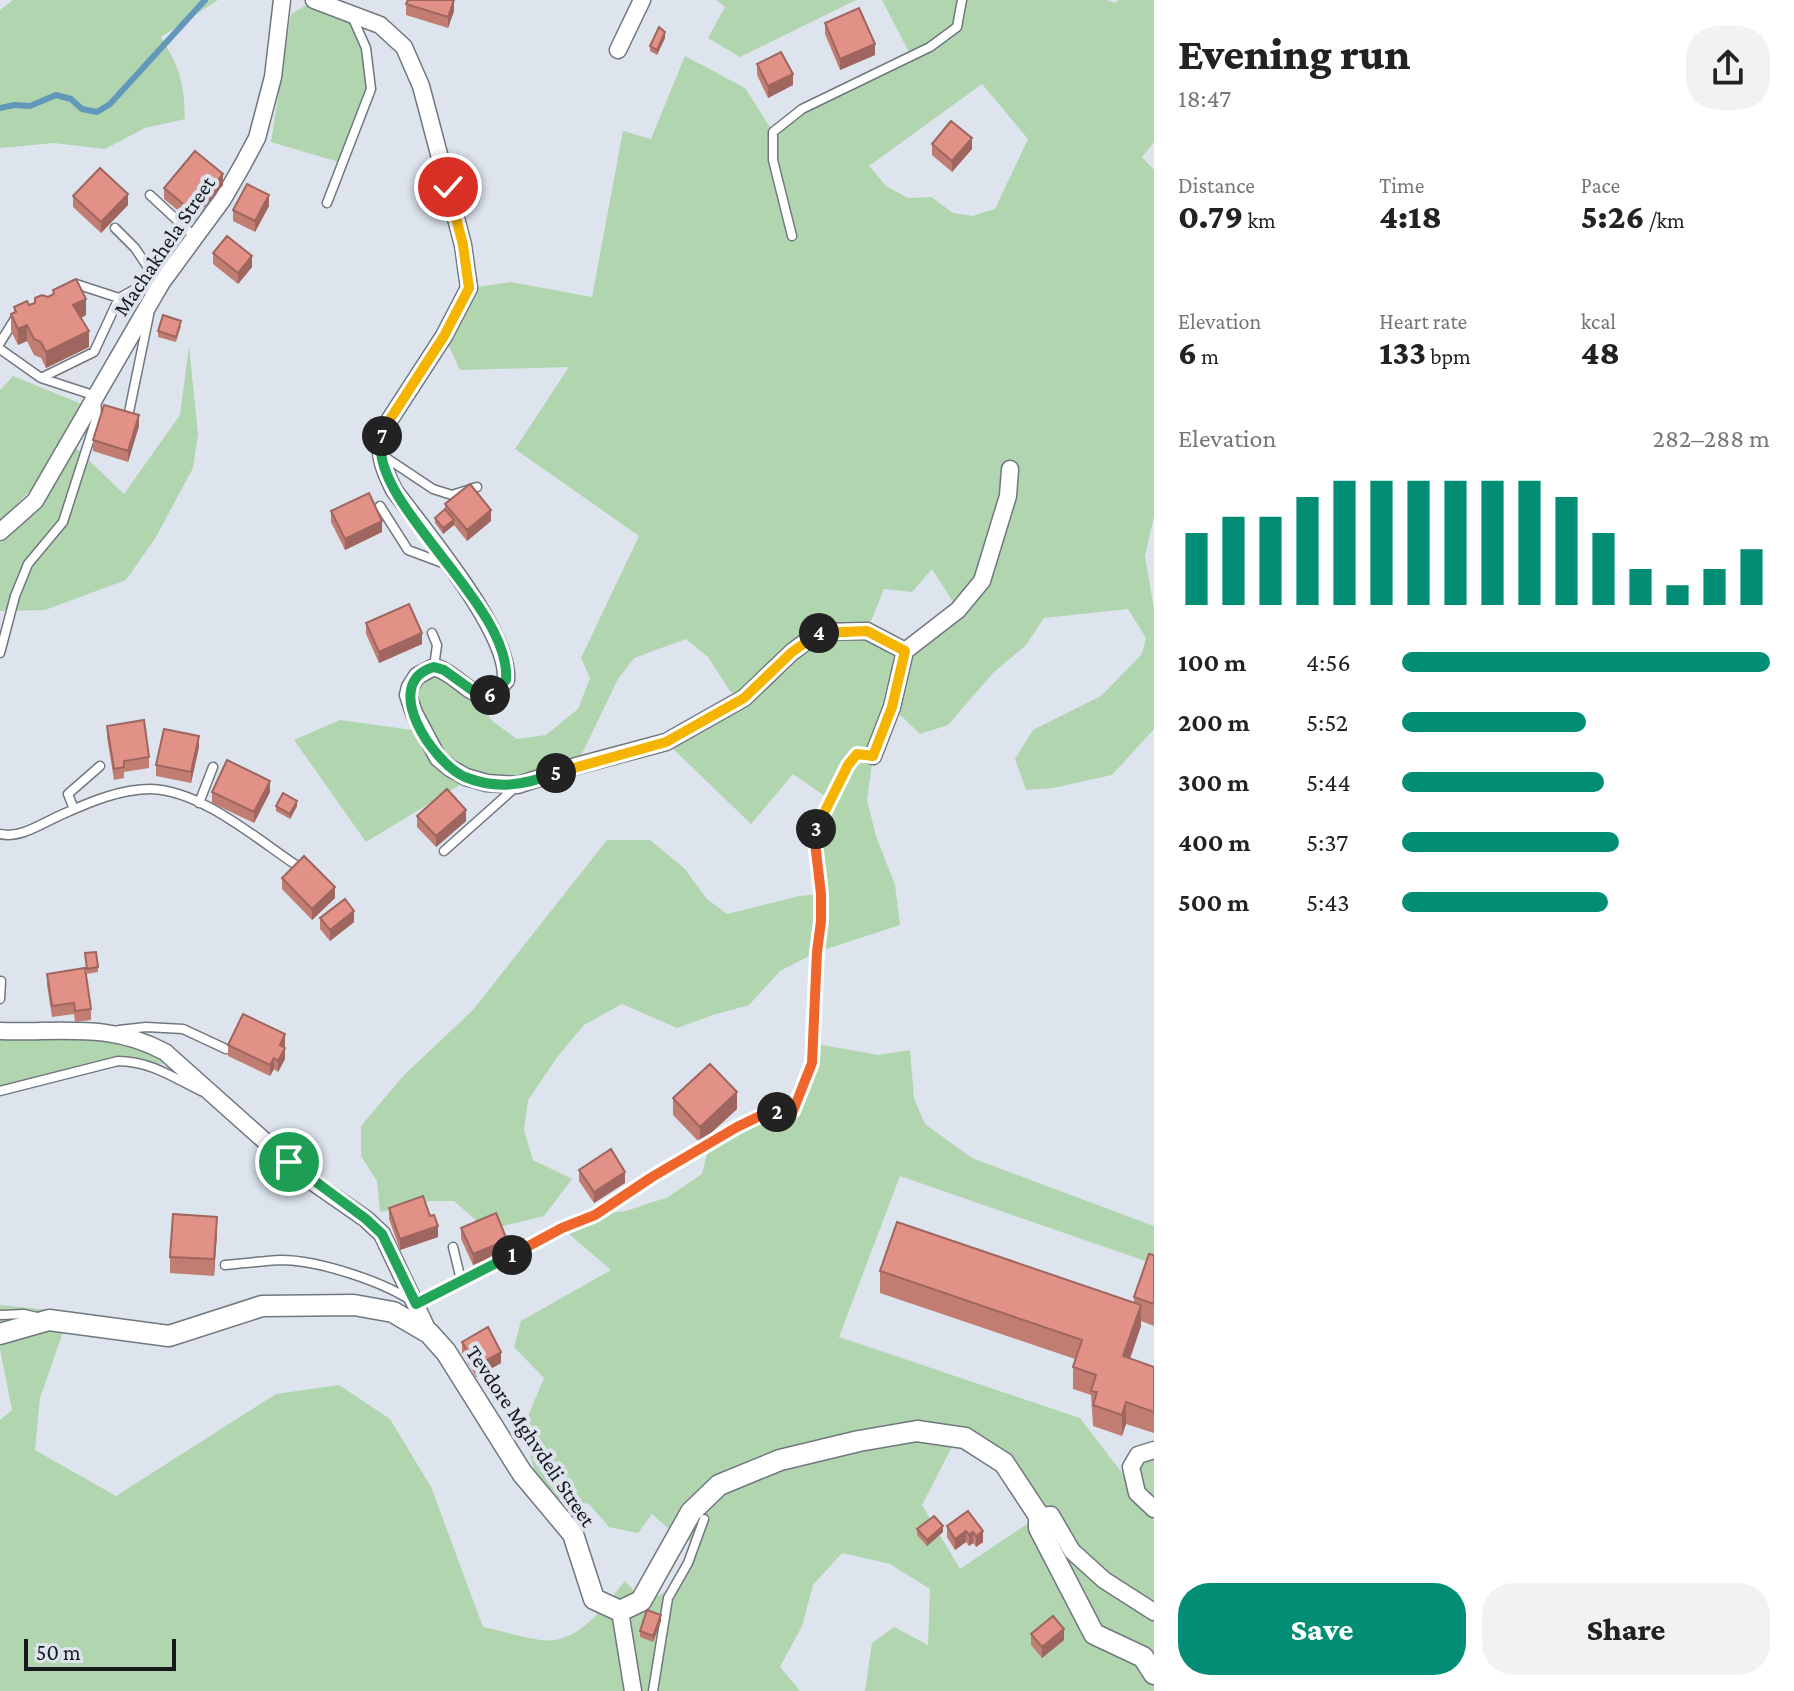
<!DOCTYPE html>
<html lang="en">
<head>
<meta charset="utf-8">
<style>
	body { margin:0; font-family:"Crimson Pro",serif; background:#f2f2f2; color:#222; height:100vh; display:flex; flex-direction:column; font-size:30px; white-space:nowrap }
	* { box-sizing:border-box; margin:0 }
	p { font-size:26px; color:#767676 }
	.icon { flex:none; width:44px; height:44px; fill:none; stroke:currentColor; stroke-width:2; stroke-linecap:round; stroke-linejoin:round }
	.map { position:relative; flex:1; overflow:hidden }
	.sheet { display:flex; flex-direction:column; background:#fff; width:640px }
	.sheet>* { flex:none }
	.scale { position:absolute; left:24px; bottom:20px; width:152px; box-sizing:border-box; padding-left:8px; border:4px solid #16181c; border-top:0; font-size:22px; line-height:28px; white-space:nowrap; color:#16181c; -webkit-text-stroke:6px #dde4ee; paint-order:stroke }
	.pin { position:absolute; display:grid; place-items:center; width:68px; height:68px; color:#fff; margin:-34px; border:4px solid #fff; border-radius:50%; box-shadow:0 2px 8px #0007 }
	.km { position:absolute; width:40px; height:40px; margin:-20px; border-radius:50%; background:#222; color:#fff; font-size:22px; line-height:40px; text-align:center }
	.round { display:grid; place-items:center; flex:none; width:84px; height:84px; border-radius:32px; background:#f2f2f2 }
	.overview { display:flex; align-items:center; justify-content:space-between; height:136px; padding:0 24px }
	h1 { font-size:44px; font-weight:800; line-height:60px }
	.metrics { display:grid; grid-template-columns:repeat(3,1fr); gap:12px; height:136px; padding:8px 24px }
	.metrics div { display:grid; align-content:center }
	.metrics b { font-size:34px; font-weight:800 }
	.metrics small { font-size:22px; font-weight:400 }
	.metrics p { font-size:22px }
	.chart { height:224px; padding:16px 24px }
	.chart p { display:flex; justify-content:space-between }
	.chart svg { width:100%; height:144px; margin-top:8px; stroke:#028d75; stroke-width:6 }
	.primary-button { display:flex; gap:16px; margin-top:auto; padding:16px 24px }
	.primary-button a { flex:1; height:92px; border-radius:32px; background:#028d75; color:#fff; font-size:32px; font-weight:800; line-height:92px; text-align:center }
	.primary-button a+a { background:#f2f2f2; color:#222 }
	ul { padding:0 24px; list-style:none; font-size:26px }
	li { display:grid; grid-template-columns:128px 96px 1fr; align-items:center; height:60px }
	li i { height:20px; border-radius:10px; background:#028d75 }
	main { display:flex; flex:1; min-height:0 }
	.map>svg:first-child { display:block }
	.green { fill:#b1d5af; fill-rule:evenodd }
	.lines { fill:none; stroke-linecap:round; stroke-linejoin:round }
	.stream { stroke:#6298b9; stroke-width:6 }
	.service-casing { stroke:#70777f; stroke-width:11 }
	.minor-casing { stroke:#70777f; stroke-width:19 }
	.tertiary-casing { stroke:#70777f; stroke-width:23 }
	.service { stroke:#fff; stroke-width:8 }
	.minor { stroke:#fff; stroke-width:16 }
	.tertiary { stroke:#fff; stroke-width:20 }
	.wall { fill:#c27d73 }
	.shaded-wall { fill:#9e665e }
	.building { fill:#e19186; stroke:#9e665e; stroke-width:2 }
	.split-1-casing { stroke:#fff; stroke-width:16 }
	.split-2-casing { stroke:#fff; stroke-width:16 }
	.split-3-casing { stroke:#fff; stroke-width:16 }
	.split-4-casing { stroke:#fff; stroke-width:16 }
	.split-5-casing { stroke:#fff; stroke-width:16 }
	.split-6-casing { stroke:#fff; stroke-width:16 }
	.split-7-casing { stroke:#fff; stroke-width:16 }
	.split-8-casing { stroke:#fff; stroke-width:16 }
	.split-1 { stroke:#22a559; stroke-width:10 }
	.split-2 { stroke:#f0652b; stroke-width:10 }
	.split-3 { stroke:#f0652b; stroke-width:10 }
	.split-4 { stroke:#f5b400; stroke-width:10 }
	.split-5 { stroke:#f5b400; stroke-width:10 }
	.split-6 { stroke:#22a559; stroke-width:10 }
	.split-7 { stroke:#22a559; stroke-width:10 }
	.split-8 { stroke:#f5b400; stroke-width:10 }
	.labels { text-anchor:middle; dominant-baseline:central; stroke-width:8; stroke-linejoin:round; paint-order:stroke }
	.street-label { font-size:22px; fill:#16181c; stroke:#dde4ee }
</style>
</head>
<body>
<main>
<div class="map">
<svg width="1154" height="1691" viewBox="0 0 1154 1691">
	<rect width="100%" height="100%" fill="#dde4ee"/>
	<path class="green" d="M13,0H218L161,37C180,69 184,82 185,119L145,128L105,149L54,143L0,148V10Z
		M315,0L350,14L366,48L371,89L342,163L271,142L291,14Z
		M716,0H856L740,57L708,38L725,7Z
		M882,0H1107L1115,3L1118,0H1154V142L1142,157L1154,170V516L1145,556L1154,609V729L1112,775L1053,788L1026,790L1015,759L1033,730L1101,696L1142,654L1146,638L1128,609L1044,618L1026,645L993,673L948,725L920,734L892,707L873,756L867,800L876,836L895,885L900,925L817,952L780,971L749,1005L713,1015L677,1028L622,1004L584,1025L558,1056L528,1100L524,1130L533,1160L572,1179L544,1216L487,1230L454,1201H429L380,1212L377,1181L361,1156V1126L404,1075L473,1010L607,840H650L684,868L707,899L727,914L799,896L821,894L814,834L829,799L793,774L751,824L666,742L743,698L730,691L708,657L686,639L634,658L618,679L576,766L538,784L463,783L366,842L294,740L340,720L426,732L415,706L417,685L432,675L448,679L464,694L482,703L491,720L517,739L546,735L578,709L590,678L581,658L639,536L515,449L569,367L460,370L444,336L469,288L511,282L592,297L623,131L651,139L685,56L745,88L773,132L802,109L911,56ZM982,84L1028,139L995,209L972,216L953,213L931,197L908,198L886,186L869,166ZM932,569L958,610L905,651L867,631L884,589L912,592Z
		M189,346L198,434L193,468L156,537L126,580L45,610L0,611V543L41,503L72,444L124,494L180,415Z
		M13,376L84,405L38,483L0,521V390Z
		M0,1030L111,1032L176,1063L120,1066L71,1075L0,1094Z
		M812,1043L878,1055L910,1050L914,1098L925,1124L972,1158L1154,1226V1264L900,1176L839,1337L1080,1418L1135,1490L1131,1467L1154,1450V1691H865L872,1643L894,1627L928,1645L930,1589L890,1564L842,1553L813,1585L802,1626L780,1667L800,1691H0V1420L12,1410L0,1349V1305L70,1312L40,1398L35,1450L116,1496L276,1394L339,1385L390,1419L431,1487L483,1627C502,1631 521,1637 540,1640C578,1646 604,1606 625,1581L635,1592L622,1610L660,1595L673,1586L695,1544L669,1529L652,1514L638,1533L609,1527L589,1504L541,1496L523,1428L544,1378L514,1347L521,1321L611,1270L562,1228L595,1215L626,1211L668,1197L702,1174L710,1143L766,1113L793,1110L807,1079ZM957,1437L1011,1468L1039,1516L960,1569L922,1505Z"/>
	<g class="lines">
		<path class="stream" d="M0,108L14,105L30,106L56,95L71,99L82,109L97,112L110,104L205,0"/>
		<defs>
			<path id="service" d="M150,195L194,236
				M327,203L371,89L366,48L351,14
				M115,228L135,248L155,278
				M792,236L773,160V132L802,109L930,47L957,27L962,0
				M70,287L76,284L119,298L155,278L162,282
				M0,343L16,317
				M0,349L41,378L94,352L119,298
				M129,412L149,315
				M382,455L433,489L452,495L477,487
				M380,506L408,550L448,565
				M432,633L437,645L434,667
				M0,653L15,596L28,564L63,522L97,416L96,396L41,378
				M199,803L213,767
				M74,809L68,794L100,766
				M0,834C21,839 44,822 63,814C90,802 120,789 151,789C200,790 257,839 296,865
				M444,851L518,785
				M0,999L1,981
				M119,1030L146,1027L183,1029L226,1049
				M0,1091L118,1061C149,1061 173,1077 201,1091
				M453,1247L461,1280
				M225,1265C244,1263 263,1261 281,1260C318,1260 386,1282 416,1304L562,1228L595,1215L652,1177L737,1127L766,1113L793,1111L812,1063L821,894L814,834L829,799L848,765L857,754L873,756
				M0,1315L24,1314L37,1317
				M653,1691L668,1598L688,1563L704,1519"/>
			<path id="minor" d="M314,0L380,25L404,47L421,86L463,245L469,288L444,336L385,427C376,451 383,468 394,490C424,531 510,632 506,680C477,716 464,675 434,667L417,676L410,687L408,695L414,713L438,758L450,768L466,777L487,783L518,785L576,766L666,742L744,698L792,652L819,632L867,631L905,651
				M618,50L642,0
				M0,532L35,501L162,282L223,199L242,166L257,138L273,77L282,0
				M873,756L892,707L905,651L958,610L982,581L1008,496L1010,469
				M0,1031C61,1033 109,1022 165,1052L304,1176L366,1219L382,1234L429,1333
				M1154,1450L1138,1455L1131,1467L1137,1493L1154,1509
				M1039,1516L1051,1515L1072,1551L1104,1580L1154,1612
				M620,1611L633,1691"/>
			<path id="tertiary" d="M0,1334L49,1320L169,1336L262,1306L354,1305L393,1312L429,1333L446,1352L522,1473L573,1534L594,1599L620,1611L641,1601L691,1512L719,1485L780,1460L859,1441L917,1431L965,1438L1004,1463L1039,1516V1528L1094,1634L1143,1657L1154,1674"/>
		</defs>
		<use href="#service" class="service-casing"/>
		<use href="#minor" class="minor-casing"/>
		<use href="#tertiary" class="tertiary-casing"/>
		<use href="#service" class="service"/>
		<use href="#minor" class="minor"/>
		<use href="#tertiary" class="tertiary"/>
	</g>
	<path class="wall" d="M406,4L454,11L448,28L406,15Z
		M825,23L875,55L840,70L825,34Z
		M665,38L657,55L650,51V46Z
		M757,64L793,85L768,98L757,75Z
		M932,144L972,149L952,172L932,155Z
		M223,185L192,222L164,199V188Z
		M73,196L128,205L101,233L73,207Z
		M269,206L255,232L233,221V210Z
		M213,253L252,267L238,284L213,264Z
		M53,290L86,315L81,318L89,347L46,368L41,358L34,355L27,341L18,345L11,331V314L14,313V307L29,305L53,295Z
		M181,326L176,342L158,337V331Z
		M139,426L128,462L93,451V440Z
		M445,504L491,521L467,541L454,525L443,534L435,523V518L445,509Z
		M331,511L382,532L345,550L331,522Z
		M366,623L422,644L379,663L366,634Z
		M107,726L149,757V768L124,772V778L114,780L107,737Z
		M199,747L191,783L156,776V765Z
		M212,792H270L254,823L212,803Z
		M276,806H297L290,819L276,811Z
		M417,816L466,821L436,847L417,827Z
		M282,878L335,898L312,920L282,889Z
		M320,918L354,922L330,941L320,929Z
		M85,953L98,967V972L87,974Z
		M47,974L91,1009V1020L75,1022L74,1014L52,1017L47,985Z
		M228,1045H285L284,1047L285,1059L278,1072L274,1069L270,1076L228,1056Z
		M673,1098L737,1109L700,1143L673,1115Z
		M579,1170L625,1183L594,1203L579,1181Z
		M389,1208L438,1237L400,1250L389,1219Z
		M461,1228L507,1251L473,1265L461,1239Z
		M217,1233L214,1276L170,1273V1257Z
		M1154,1255V1326L1141,1321V1326L1130,1359L1154,1367V1433L1126,1424L1122,1436L1093,1426L1091,1395L1073,1389V1367L1075,1359L880,1293V1271L1134,1303V1297Z
		M462,1342L501,1363L476,1377L462,1353Z
		M968,1511L983,1542L976,1547L973,1543L969,1546L966,1542L955,1550L947,1537V1526Z
		M917,1529L943,1532L927,1546L917,1535Z
		M661,1621L653,1642L640,1637V1631Z
		M1031,1634L1064,1640L1042,1658L1031,1645Z"/>
	<path class="shaded-wall" d="M454,0V11L448,28V17Z
		M665,32V38L657,55V50Z
		M875,44V55L840,70V59Z
		M793,74V85L768,98V86Z
		M972,138V149L952,172V161Z
		M223,174V185L192,222V211Z
		M128,194V205L101,233V222Z
		M269,195V206L255,232V221Z
		M252,256V267L238,284V273Z
		M86,299V315L73,322V305Z
		M27,325V341L18,345V329Z
		M89,331V347L46,368V352Z
		M139,415V426L128,462V451Z
		M491,510V521L467,541V530Z
		M454,520V525L443,534V528Z
		M382,521V532L345,550V539Z
		M422,633V644L379,663V652Z
		M199,736V747L191,783V772Z
		M270,781V792L254,823V812Z
		M297,801V806L290,819V814Z
		M466,810V821L436,847V836Z
		M335,887V898L312,920V909Z
		M354,911V922L330,941V930Z
		M285,1034V1045L280,1056V1045Z
		M285,1048V1059L278,1072V1061Z
		M274,1058V1069L270,1076V1065Z
		M737,1092V1109L700,1143V1127Z
		M625,1172V1183L594,1203V1192Z
		M217,1217V1233L214,1276V1259Z
		M438,1226V1237L400,1250V1239Z
		M507,1240V1251L473,1265V1254Z
		M1141,1305V1326L1123,1378V1356Z
		M501,1352V1363L476,1377V1366Z
		M1126,1402V1424L1122,1436V1415Z
		M943,1526V1532L927,1546V1540Z
		M966,1531V1542L955,1550V1539Z
		M983,1531V1542L976,1547V1536Z
		M973,1532V1543L969,1546V1535Z
		M661,1615V1621L653,1642V1636Z
		M1064,1629V1640L1042,1658V1647Z"/>
	<path class="building" d="M408,0H454L448,17L406,4Z
		M859,8L875,44L840,59L825,23Z
		M659,27L665,32L657,50L650,46Z
		M781,52L793,74L768,86L757,64Z
		M951,121L972,138L952,161L932,144Z
		M195,151L223,174L192,211L164,188Z
		M100,168L128,194L101,222L73,196Z
		M247,184L269,195L255,221L233,210Z
		M227,236L252,256L238,273L213,253Z
		M76,279L86,299L73,305L89,331L46,352L41,342L34,339L27,325L18,329L11,314L16,312L14,307L27,301L29,305L35,303V298L42,295L48,297L54,294L53,290Z
		M163,315L181,321L176,337L158,331Z
		M104,405L139,415L128,451L93,440Z
		M470,484L491,510L467,530L445,504Z
		M369,493L382,521L345,539L331,511Z
		M445,509L454,520L443,528L435,518Z
		M409,604L422,633L379,652L366,623Z
		M144,720L149,757L124,761V767L114,769L107,726Z
		M164,729L199,736L191,772L156,765Z
		M227,760L270,781L254,812L212,792Z
		M447,789L466,810L436,836L417,816Z
		M283,793L297,801L290,814L276,806Z
		M304,856L335,887L312,909L282,878Z
		M345,899L354,911L330,930L320,918Z
		M96,952L98,967L87,969L85,953Z
		M85,968L91,1009L75,1011L74,1003L52,1006L47,974Z
		M243,1014L285,1034L280,1045L285,1048L278,1061L274,1058L270,1065L228,1045Z
		M710,1064L737,1092L700,1127L673,1098Z
		M611,1149L625,1172L594,1192L579,1170Z
		M423,1196L430,1216L434,1215L438,1226L400,1239L389,1208Z
		M496,1213L507,1240L473,1254L461,1228Z
		M173,1214L217,1217L214,1259L170,1257Z
		M897,1222L1141,1305L1123,1356L1154,1367V1412L1126,1402L1122,1415L1093,1405L1097,1392L1091,1391L1096,1375L1073,1367L1082,1340L880,1271Z
		M1149,1254L1154,1255V1304L1134,1297Z
		M488,1327L501,1352L476,1366L462,1342Z
		M968,1511L983,1531L976,1536L973,1532L969,1535L966,1531L955,1539L947,1526Z
		M934,1516L943,1526L927,1540L917,1529Z
		M647,1610L661,1615L653,1636L640,1631Z
		M1053,1616L1064,1629L1042,1647L1031,1634Z"/>
	<g class="lines">
		<defs>
			<path id="split-1" d="M289,1162L366,1219L382,1234L416,1304L512,1255"/>
			<path id="split-2" d="M512,1255L562,1228L595,1215L652,1177L737,1127L766,1113L777,1112"/>
			<path id="split-3" d="M777,1112L793,1111L812,1063L817,952L821,921V894L814,834L816,829"/>
			<path id="split-4" d="M816,829L848,765L857,754L873,756L892,707L905,651L867,631L819,633"/>
			<path id="split-5" d="M556,773L666,742L744,698L792,652L819,633"/>
			<path id="split-6" d="M490,695L480,696L444,670L434,667C379,683 433,763 465,777C497,790 525,785 556,773"/>
			<path id="split-7" d="M382,436C365,501 512,604 506,680L490,695"/>
			<path id="split-8" d="M382,436L385,427L444,336L469,288L463,245L448,187"/>
		</defs>
		<use href="#split-1" class="split-1-casing"/>
		<use href="#split-2" class="split-2-casing"/>
		<use href="#split-3" class="split-3-casing"/>
		<use href="#split-4" class="split-4-casing"/>
		<use href="#split-5" class="split-5-casing"/>
		<use href="#split-6" class="split-6-casing"/>
		<use href="#split-7" class="split-7-casing"/>
		<use href="#split-8" class="split-8-casing"/>
		<use href="#split-1" class="split-1"/>
		<use href="#split-2" class="split-2"/>
		<use href="#split-3" class="split-3"/>
		<use href="#split-4" class="split-4"/>
		<use href="#split-5" class="split-5"/>
		<use href="#split-6" class="split-6"/>
		<use href="#split-7" class="split-7"/>
		<use href="#split-8" class="split-8"/>
	</g>
	<g class="labels">
		<g class="street-label">
			<text transform="translate(164 246) rotate(-56)">Machakhela Street</text>
			<text transform="translate(531 1436) rotate(56)">Tevdore Mghvdeli Street</text>
		</g>
	</g>
</svg>
<div class="scale">50 m</div>
<div class="pin" style="left:289px;top:1162px;background:#1e9e55"><svg class="icon" aria-label="arrive" viewBox="0 0 24 24"><path d="M6 21V4h12l-3 4 3 4H6"/></svg></div>
<div class="pin" style="left:448px;top:187px;background:#d93025"><svg class="icon" aria-label="check" viewBox="0 0 24 24"><path d="M5 12l5 5 9-10"/></svg></div>
<b class="km" style="left:512px;top:1255px">1</b>
<b class="km" style="left:777px;top:1112px">2</b>
<b class="km" style="left:816px;top:829px">3</b>
<b class="km" style="left:819px;top:633px">4</b>
<b class="km" style="left:556px;top:773px">5</b>
<b class="km" style="left:490px;top:695px">6</b>
<b class="km" style="left:382px;top:436px">7</b>
</div>
<section class="sheet">
<div class="overview"><div><h1>Evening run</h1><p>18:47</p></div><a class="round"><svg class="icon" aria-label="share" viewBox="0 0 24 24"><path d="M12 15V3M7 8l5-5 5 5M5 13v7h14v-7"/></svg></a></div>
<div class="metrics">
<div><p>Distance</p><b>0.79<small> km</small></b></div>
<div><p>Time</p><b>4:18</b></div>
<div><p>Pace</p><b>5:26<small> /km</small></b></div>
</div>
<div class="metrics">
<div><p>Elevation</p><b>6<small> m</small></b></div>
<div><p>Heart rate</p><b>133<small> bpm</small></b></div>
<div><p>kcal</p><b>48</b></div>
</div>
<div class="chart"><p><span>Elevation</span>282–288 m</p>
<svg viewBox="0 0 160 44" preserveAspectRatio="none"><path d="M5 44V22M15 44V17M25 44V17M35 44V11M45 44V6M55 44V6M65 44V6M75 44V6M85 44V6M95 44V6M105 44V11M115 44V22M125 44V33M135 44V38M145 44V33M155 44V27"/></svg>
</div>
<ul>
<li><b>100 m</b>4:56<i style="width:100%"></i></li>
<li><b>200 m</b>5:52<i style="width:50%"></i></li>
<li><b>300 m</b>5:44<i style="width:55%"></i></li>
<li><b>400 m</b>5:37<i style="width:59%"></i></li>
<li><b>500 m</b>5:43<i style="width:56%"></i></li>
</ul>
<div class="primary-button"><a>Save</a><a>Share</a></div>
</section>
</main>
</body>
</html>
